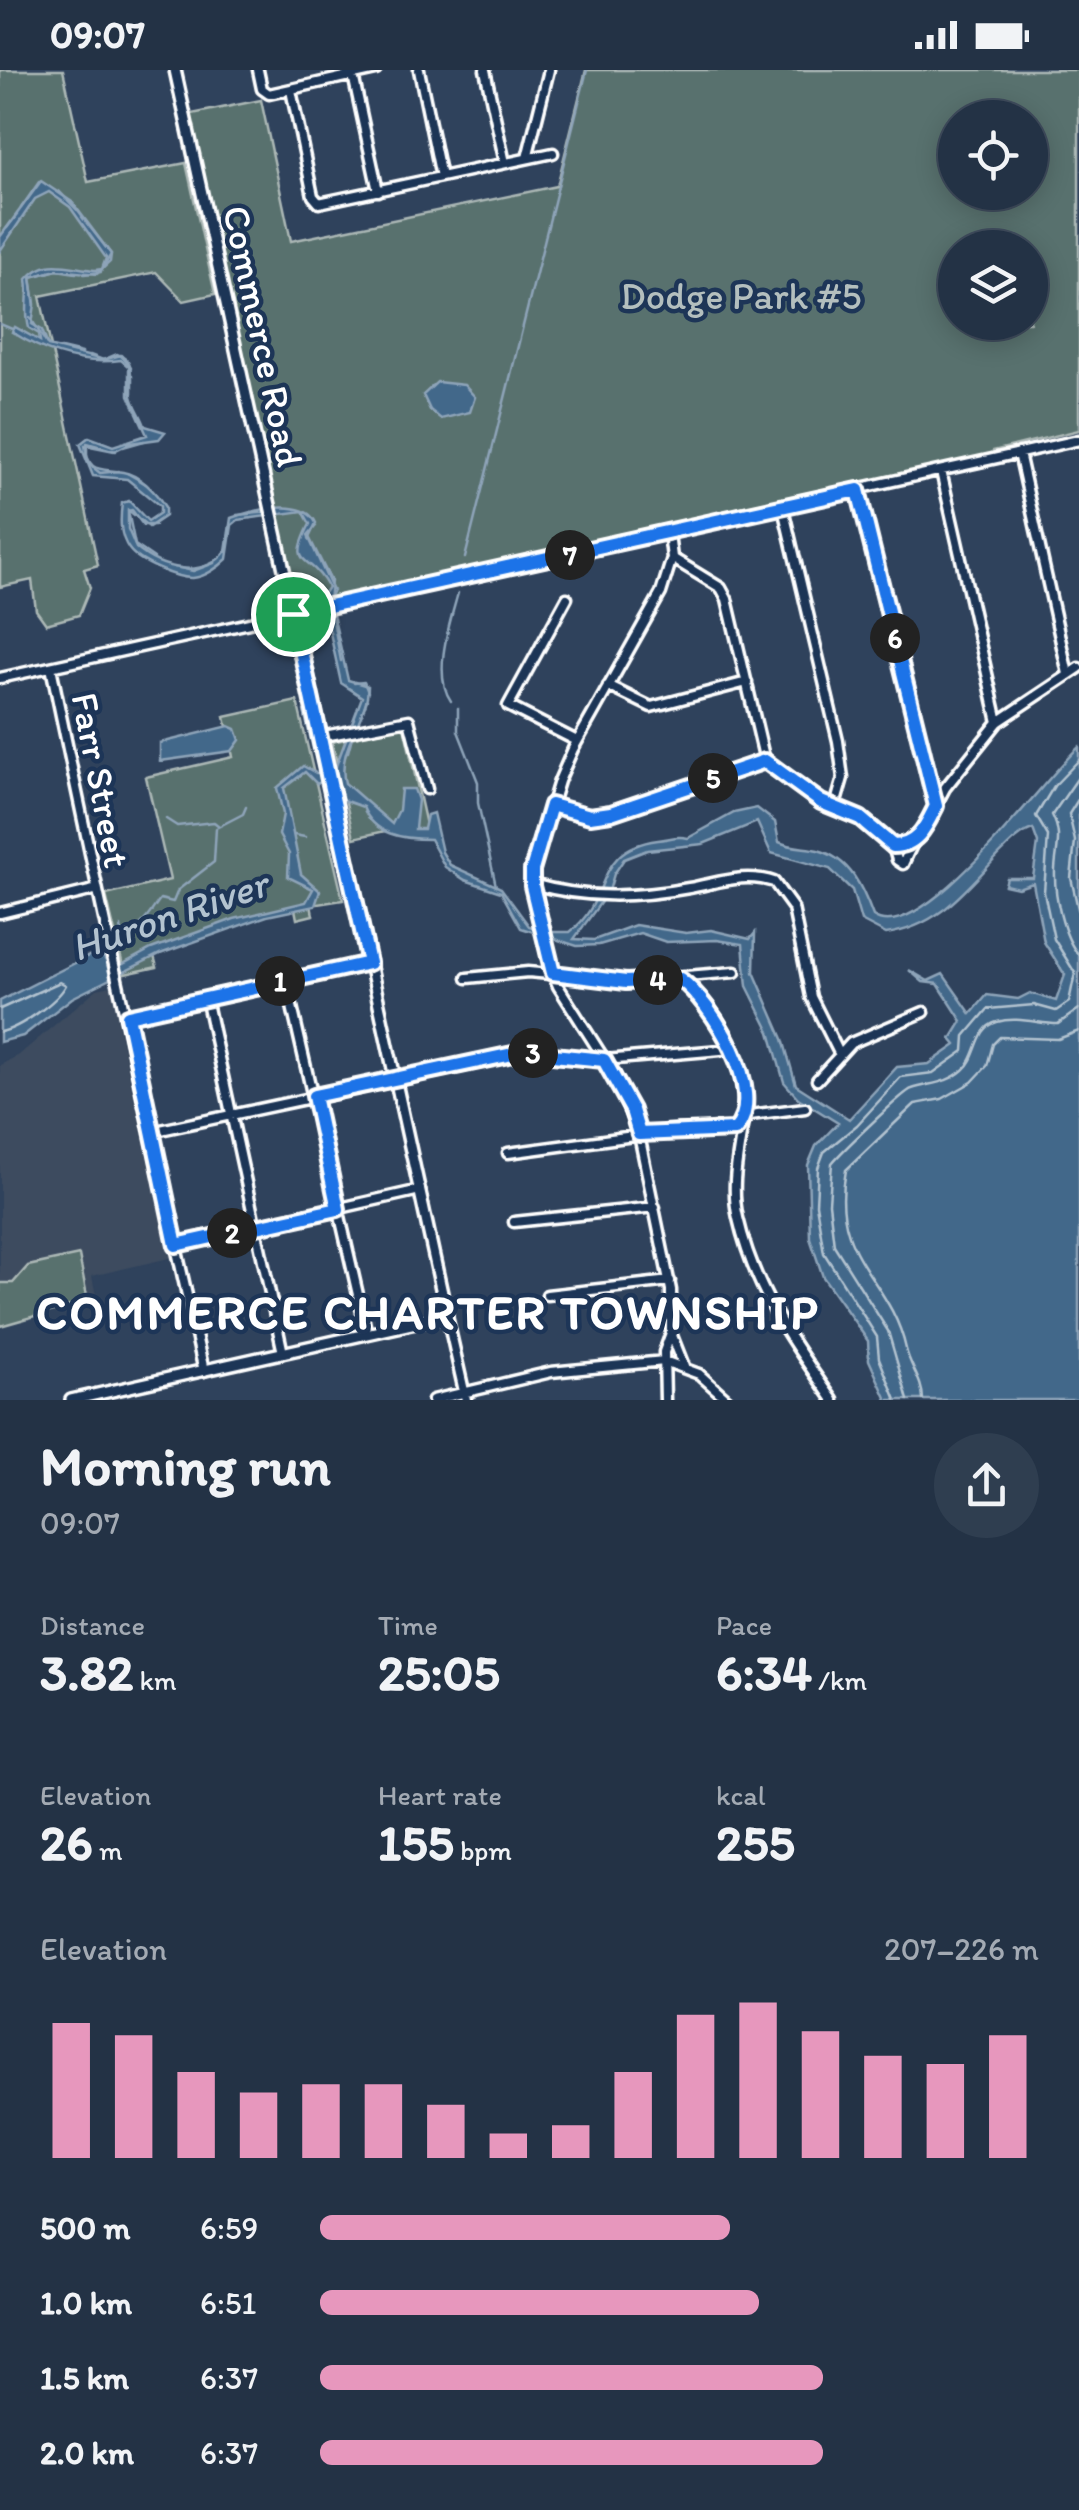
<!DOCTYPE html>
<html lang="en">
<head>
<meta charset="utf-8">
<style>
	body { margin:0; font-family:Itim,sans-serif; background:#2f3e50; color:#f1f3f6; height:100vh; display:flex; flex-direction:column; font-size:38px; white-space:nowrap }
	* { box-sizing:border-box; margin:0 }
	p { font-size:32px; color:#a3aab3 }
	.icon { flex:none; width:55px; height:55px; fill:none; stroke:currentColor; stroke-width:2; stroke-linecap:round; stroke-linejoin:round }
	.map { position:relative; height:1330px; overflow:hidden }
	.side { display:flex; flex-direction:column; background:#233245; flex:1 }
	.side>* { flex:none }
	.buttons { position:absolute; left:938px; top:30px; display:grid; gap:20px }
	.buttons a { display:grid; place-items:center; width:110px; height:110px; border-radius:50%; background:#233245; box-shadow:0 5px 25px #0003,0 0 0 2px #404d5e; font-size:50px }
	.pin { position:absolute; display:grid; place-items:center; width:85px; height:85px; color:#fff; margin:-42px; border:5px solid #fff; border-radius:50%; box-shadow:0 2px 10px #0007 }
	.km { position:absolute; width:50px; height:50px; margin:-25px; border-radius:50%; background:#222; color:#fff; font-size:28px; line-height:50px; text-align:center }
	.round { display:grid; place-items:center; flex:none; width:105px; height:105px; border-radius:52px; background:#2f3e50 }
	.overview { display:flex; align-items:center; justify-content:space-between; height:170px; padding:0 40px }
	h1 { font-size:55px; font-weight:700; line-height:75px }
	.stats { display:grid; grid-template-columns:repeat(3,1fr); gap:15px; height:170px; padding:10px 40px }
	.stats div { display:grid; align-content:center }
	.stats b { font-size:50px; font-weight:700 }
	.stats small { font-size:28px; font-weight:400 }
	.stats p { font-size:28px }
	.chart { height:280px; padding:20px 40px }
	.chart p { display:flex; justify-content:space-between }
	.chart svg { width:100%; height:180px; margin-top:10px; stroke:#e797bd; stroke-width:6 }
	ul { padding:0 40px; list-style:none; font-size:32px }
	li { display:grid; grid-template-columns:160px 120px 1fr; align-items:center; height:75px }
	li i { height:25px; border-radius:12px; background:#e797bd }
	.status { display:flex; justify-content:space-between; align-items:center; height:70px; padding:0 50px; background:#233245; direction:ltr }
	.status svg { height:28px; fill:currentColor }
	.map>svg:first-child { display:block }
	.built { fill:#3c4b5f }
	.green { fill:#59716e; stroke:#acb8b6; stroke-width:2.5; fill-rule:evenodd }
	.water { fill:#42688a; stroke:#8ea4b9; stroke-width:2.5; fill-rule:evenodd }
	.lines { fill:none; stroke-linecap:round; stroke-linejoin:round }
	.shore { stroke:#b3c3d0; stroke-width:2.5 }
	.stream { stroke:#8ea4b9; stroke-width:2.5 }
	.minor-casing { stroke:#fff; stroke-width:15 }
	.major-casing { stroke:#fff; stroke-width:16 }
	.minor { stroke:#1d3557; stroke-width:8 }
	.major { stroke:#1d3557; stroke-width:9 }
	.route-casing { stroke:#fff; stroke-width:20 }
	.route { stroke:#1a73e8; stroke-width:12 }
	.labels { text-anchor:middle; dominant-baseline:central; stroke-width:9; stroke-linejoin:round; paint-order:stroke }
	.park-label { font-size:38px; fill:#b4bfbe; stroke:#1d3557 }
	.street-label { font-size:38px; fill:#fff; stroke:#1d3557 }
	.water-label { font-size:40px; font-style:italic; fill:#b3c3d0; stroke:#1d3557 }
	.district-label { font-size:48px; font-weight:bold; letter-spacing:2.5px; fill:#fff; stroke:#1d3557 }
</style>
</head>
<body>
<div class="status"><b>09:07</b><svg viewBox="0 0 49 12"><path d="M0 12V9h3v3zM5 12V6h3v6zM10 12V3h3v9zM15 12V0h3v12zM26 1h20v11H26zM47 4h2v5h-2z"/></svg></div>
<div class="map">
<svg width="1079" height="1330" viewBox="0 0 1079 1330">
	<rect width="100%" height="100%" fill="#2f425c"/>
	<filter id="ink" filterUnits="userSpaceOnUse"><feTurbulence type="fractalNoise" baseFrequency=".01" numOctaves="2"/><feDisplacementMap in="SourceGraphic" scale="20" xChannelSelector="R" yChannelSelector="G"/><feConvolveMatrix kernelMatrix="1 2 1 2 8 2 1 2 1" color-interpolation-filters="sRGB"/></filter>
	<g filter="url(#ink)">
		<path class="built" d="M111,916L161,1145L169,1144L178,1186L92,1206L96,1226L0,1247V995L19,985L97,919Z"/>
		<path class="green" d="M0,0H63L88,112L186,93L215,224L184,231L156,202L40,226L98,495L84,499L90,518L79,545L46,554L36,540L32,510L0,517Z
			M586,0H1079V360L993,381V388L294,543L187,45L261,30L291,171L557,116ZM955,48H1030V122H955ZM955,178H1030V252H955Z
			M297,631L343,830L311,835L313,845L297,849L295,839L270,842L153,882L157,897L125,904L106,825L170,810L146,707L233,687L225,647Z
			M404,656L428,764L385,761L354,768L332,672Z
			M79,1185L88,1231L0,1256V1213H13L28,1196Z"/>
		<path class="water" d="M41,111L72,132L111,184L110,192L97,204L57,200L31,207L35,234L32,254L42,260L48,276L103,290L117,284C139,293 127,308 132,326C134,336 142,346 145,356L165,362L159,369L130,373L114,381L85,375C88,404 100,398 123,402C140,405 156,422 165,437V446L149,457L128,440V459L136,478C161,499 203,510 226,481L231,448C254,440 304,427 316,453L309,468L333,521L329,527L348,610L368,616C368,650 336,678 345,713L392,754L399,740L401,719H414L418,730L415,759H424L427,745L433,743L442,782L450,795L501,818L529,856L548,862H570C614,828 591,779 658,770C671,769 675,765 688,768L734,743L757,738L775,752L779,772C792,778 805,777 818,780C851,789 863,819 873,846C921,880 1045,706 1079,677V1330H887L869,1290L868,1271L823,1207L810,1168L808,1095L816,1076L838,1053L798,1028L784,1012L770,962L747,916L743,874L717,870L666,872L640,863L599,875L577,876L521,858L501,822L465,810L445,797L430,769C402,769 374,765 363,737L343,730L335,706L317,714L305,702L284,718L301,804L320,821L315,836L267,846L160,884L72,928L23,966L0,972V931L93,884L101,883L112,900L151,879L234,849L306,832L313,819L288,807L289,784L279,765L283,744L277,718L303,696L316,703L334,701L362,627L341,613L322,526L328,517C310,481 287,500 310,454L303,441L238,450L232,455L227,489C219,497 205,507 193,508C178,509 138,492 129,479C119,465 120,449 122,433L129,431L148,451L160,443V436L127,409L93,406L80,374L89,367L113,376L147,365L129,325V297L121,290C83,295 45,283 12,262L15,257L40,271L39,264L29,258C24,240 30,227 27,209C46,186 69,198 95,200L102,199L106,188L70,137L49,122L35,129L0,181V167ZM757,752L771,783L830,799L852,820L861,851L886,864C937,857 963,823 996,788C1007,777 1019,763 1033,759L1038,773L1033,808H1007L1005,815L1018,818L1033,813L1044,872L1065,905L1056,931L1030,923L1018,929L987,925L971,944L943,904L928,911L909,900L923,912L938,914L962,951L951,969L956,975L929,994L897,997L849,1049L796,1015L783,969L754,902L755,863L750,869L711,860L686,863L635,855L594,870L574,869L609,821L614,804L624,789L647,780L703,774Z
			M437,312L464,315L475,327L470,342L441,349L430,340L423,325Z
			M229,656L236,659L240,670L232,681L160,691V673Z"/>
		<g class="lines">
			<path class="shore" d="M1079,706L1052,745C1063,766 1056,778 1055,800C1054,824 1063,868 1079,885
				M1079,728L1069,744L1075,771L1071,808L1079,843
				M0,939L60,912L66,915C58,931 19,959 0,962
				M896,1330L879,1288L877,1267L824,1183L816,1134L818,1098L824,1082L857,1055L901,1007L933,1003L964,981L965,966L988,939L1034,935L1056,941L1069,932L1075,903L1054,869L1044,822L1048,766L1036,746L1054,716L1079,690
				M908,1330L888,1261L834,1175L829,1133L832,1093C840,1083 904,1021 912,1019C930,1013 947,1014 963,1000C979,987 975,958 997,952C1017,946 1039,954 1058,954L1079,939
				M923,1330C923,1311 910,1297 906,1279C890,1206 829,1188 846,1100L915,1034L942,1029L972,1012L987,996L993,974L1000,967L1058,969L1079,961"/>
			<path class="stream" d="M59,121L77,140
				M21,138L39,112
				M82,147L111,184L101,202L84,204
				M7,158L17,145
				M35,236L31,207L57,200L76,203
				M30,247L48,276
				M0,254L12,259
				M61,278L82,283
				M90,285L103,290L121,285L131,298
				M132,306V323
				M123,377L144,371
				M87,388V373L116,381
				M90,395L100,403L119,401
				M127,403L146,414
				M237,445L269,442
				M316,456L308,465L331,511L329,532
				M154,488L135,475L128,441L132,440L143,455H155
				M465,488L587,0
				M180,498L193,501L214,493
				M332,545L341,591
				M354,613L364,612L368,622
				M451,631C432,604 450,552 458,523
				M458,638V661L478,712V733L496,816
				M304,641L319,703
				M361,646L367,630
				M348,682L352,667
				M166,749L177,756L214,752L219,756
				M294,765L305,767
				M121,856L122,864C143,859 149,844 160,829L173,832L178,820L214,792L216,758L243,744L246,737"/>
			<defs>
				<path id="minor" d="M258,0L262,19L269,24L376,0
					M419,0L441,107
					M485,0L505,93
					M353,5L378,121
					M291,20L313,126L319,133L553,83
					M527,88L549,0
					M1019,383L1068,604
					M941,401L998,652
					M858,420L936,735
					M783,438L838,671L843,708L835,736
					M672,488L721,518L727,529L765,691
					M567,528L508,636L577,671
					M51,597C99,832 151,1066 204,1301
					M0,608L1079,370
					M608,616L651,637L747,612
					M319,667L409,650L427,719
					M765,691L821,732L860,748L893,776L907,775L920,765L945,718L998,652L1079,598
					M551,735L589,746L611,743L765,691
					M893,776L897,790L903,794L913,773
					M532,814C586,829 634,828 689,818C718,813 744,802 774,812L793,838L811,927L839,983
					M0,843L94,820
					M467,908L528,902L626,911L735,902
					M679,909C722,940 748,997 743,1050C739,1084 730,1114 738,1148C754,1219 792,1272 833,1330
					M286,910L367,1264
					M206,928L283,1283
					M128,946L369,893
					M817,1010L851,973L924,942
					M151,1062L522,983L605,990L732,979
					M508,1083L678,1060H735L750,1045L805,1038
					M514,1152L655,1137
					M176,1175L420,1120
					M547,1225L670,1211
					M447,1246L466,1330
					M671,1263L684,1296
					M433,1330L551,1302L664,1291L699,1304L728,1330
					M665,1330L664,1282L671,1263V1220L639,1065L615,1006L558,916L549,894L532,799L559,711L573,679L661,523L672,488L669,463"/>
				<path id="major" d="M71,1330L447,1246L175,0"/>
			</defs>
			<use href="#minor" class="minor-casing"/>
			<use href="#major" class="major-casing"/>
			<use href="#minor" class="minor"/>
			<use href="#major" class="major"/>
		</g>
	</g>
	<g class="lines" filter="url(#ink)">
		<defs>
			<path id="route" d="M858,420L936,736C926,756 918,776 893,776L860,748L821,732L765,691L611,743L590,746L551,735L532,800V816L553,903L626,912L680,909C711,932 769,1023 735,1060L639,1064L632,1040L604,990L522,982L314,1026L338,1139L176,1175L128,946L369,893L293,544Z"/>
		</defs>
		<use href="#route" class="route-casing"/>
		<use href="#route" class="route"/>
	</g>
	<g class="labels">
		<g class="park-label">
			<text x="741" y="226">Dodge Park #5</text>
		</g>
		<g class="street-label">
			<text transform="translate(263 266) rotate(78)">Commerce Road</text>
			<text transform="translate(101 710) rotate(79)">Farr Street</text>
		</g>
		<g class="water-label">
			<text transform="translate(169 845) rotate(-19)">Huron River</text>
		</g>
		<g class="district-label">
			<text x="428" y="1242">COMMERCE CHARTER TOWNSHIP</text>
		</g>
	</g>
</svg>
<div class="buttons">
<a><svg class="icon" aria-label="locate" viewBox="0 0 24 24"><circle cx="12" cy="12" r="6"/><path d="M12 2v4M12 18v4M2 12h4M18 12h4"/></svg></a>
<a><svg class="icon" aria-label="layers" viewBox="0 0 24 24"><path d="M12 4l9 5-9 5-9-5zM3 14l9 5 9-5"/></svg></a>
</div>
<div class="pin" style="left:293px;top:544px;background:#1e9e55"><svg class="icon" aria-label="arrive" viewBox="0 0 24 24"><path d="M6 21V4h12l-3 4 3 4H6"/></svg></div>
<b class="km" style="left:280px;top:911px">1</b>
<b class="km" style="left:232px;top:1163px">2</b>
<b class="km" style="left:533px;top:983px">3</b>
<b class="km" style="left:658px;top:910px">4</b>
<b class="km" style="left:713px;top:708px">5</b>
<b class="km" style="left:895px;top:568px">6</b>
<b class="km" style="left:570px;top:485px">7</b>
</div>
<section class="side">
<div class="overview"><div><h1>Morning run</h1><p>09:07</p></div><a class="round"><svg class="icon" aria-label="share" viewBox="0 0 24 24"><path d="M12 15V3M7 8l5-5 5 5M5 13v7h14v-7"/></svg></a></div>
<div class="stats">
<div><p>Distance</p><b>3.82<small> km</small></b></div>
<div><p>Time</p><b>25:05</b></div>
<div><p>Pace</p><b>6:34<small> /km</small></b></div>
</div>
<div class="stats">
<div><p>Elevation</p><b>26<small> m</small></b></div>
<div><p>Heart rate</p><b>155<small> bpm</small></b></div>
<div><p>kcal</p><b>255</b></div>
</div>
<div class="chart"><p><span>Elevation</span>207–226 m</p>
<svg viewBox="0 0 160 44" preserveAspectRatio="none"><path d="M5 44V11M15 44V14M25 44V23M35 44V28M45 44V26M55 44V26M65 44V31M75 44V38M85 44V36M95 44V23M105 44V9M115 44V6M125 44V13M135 44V19M145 44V21M155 44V14"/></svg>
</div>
<ul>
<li><b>500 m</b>6:59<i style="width:57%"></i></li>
<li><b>1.0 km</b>6:51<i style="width:61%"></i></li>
<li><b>1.5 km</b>6:37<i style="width:70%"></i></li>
<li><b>2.0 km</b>6:37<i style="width:70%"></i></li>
</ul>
</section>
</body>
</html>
